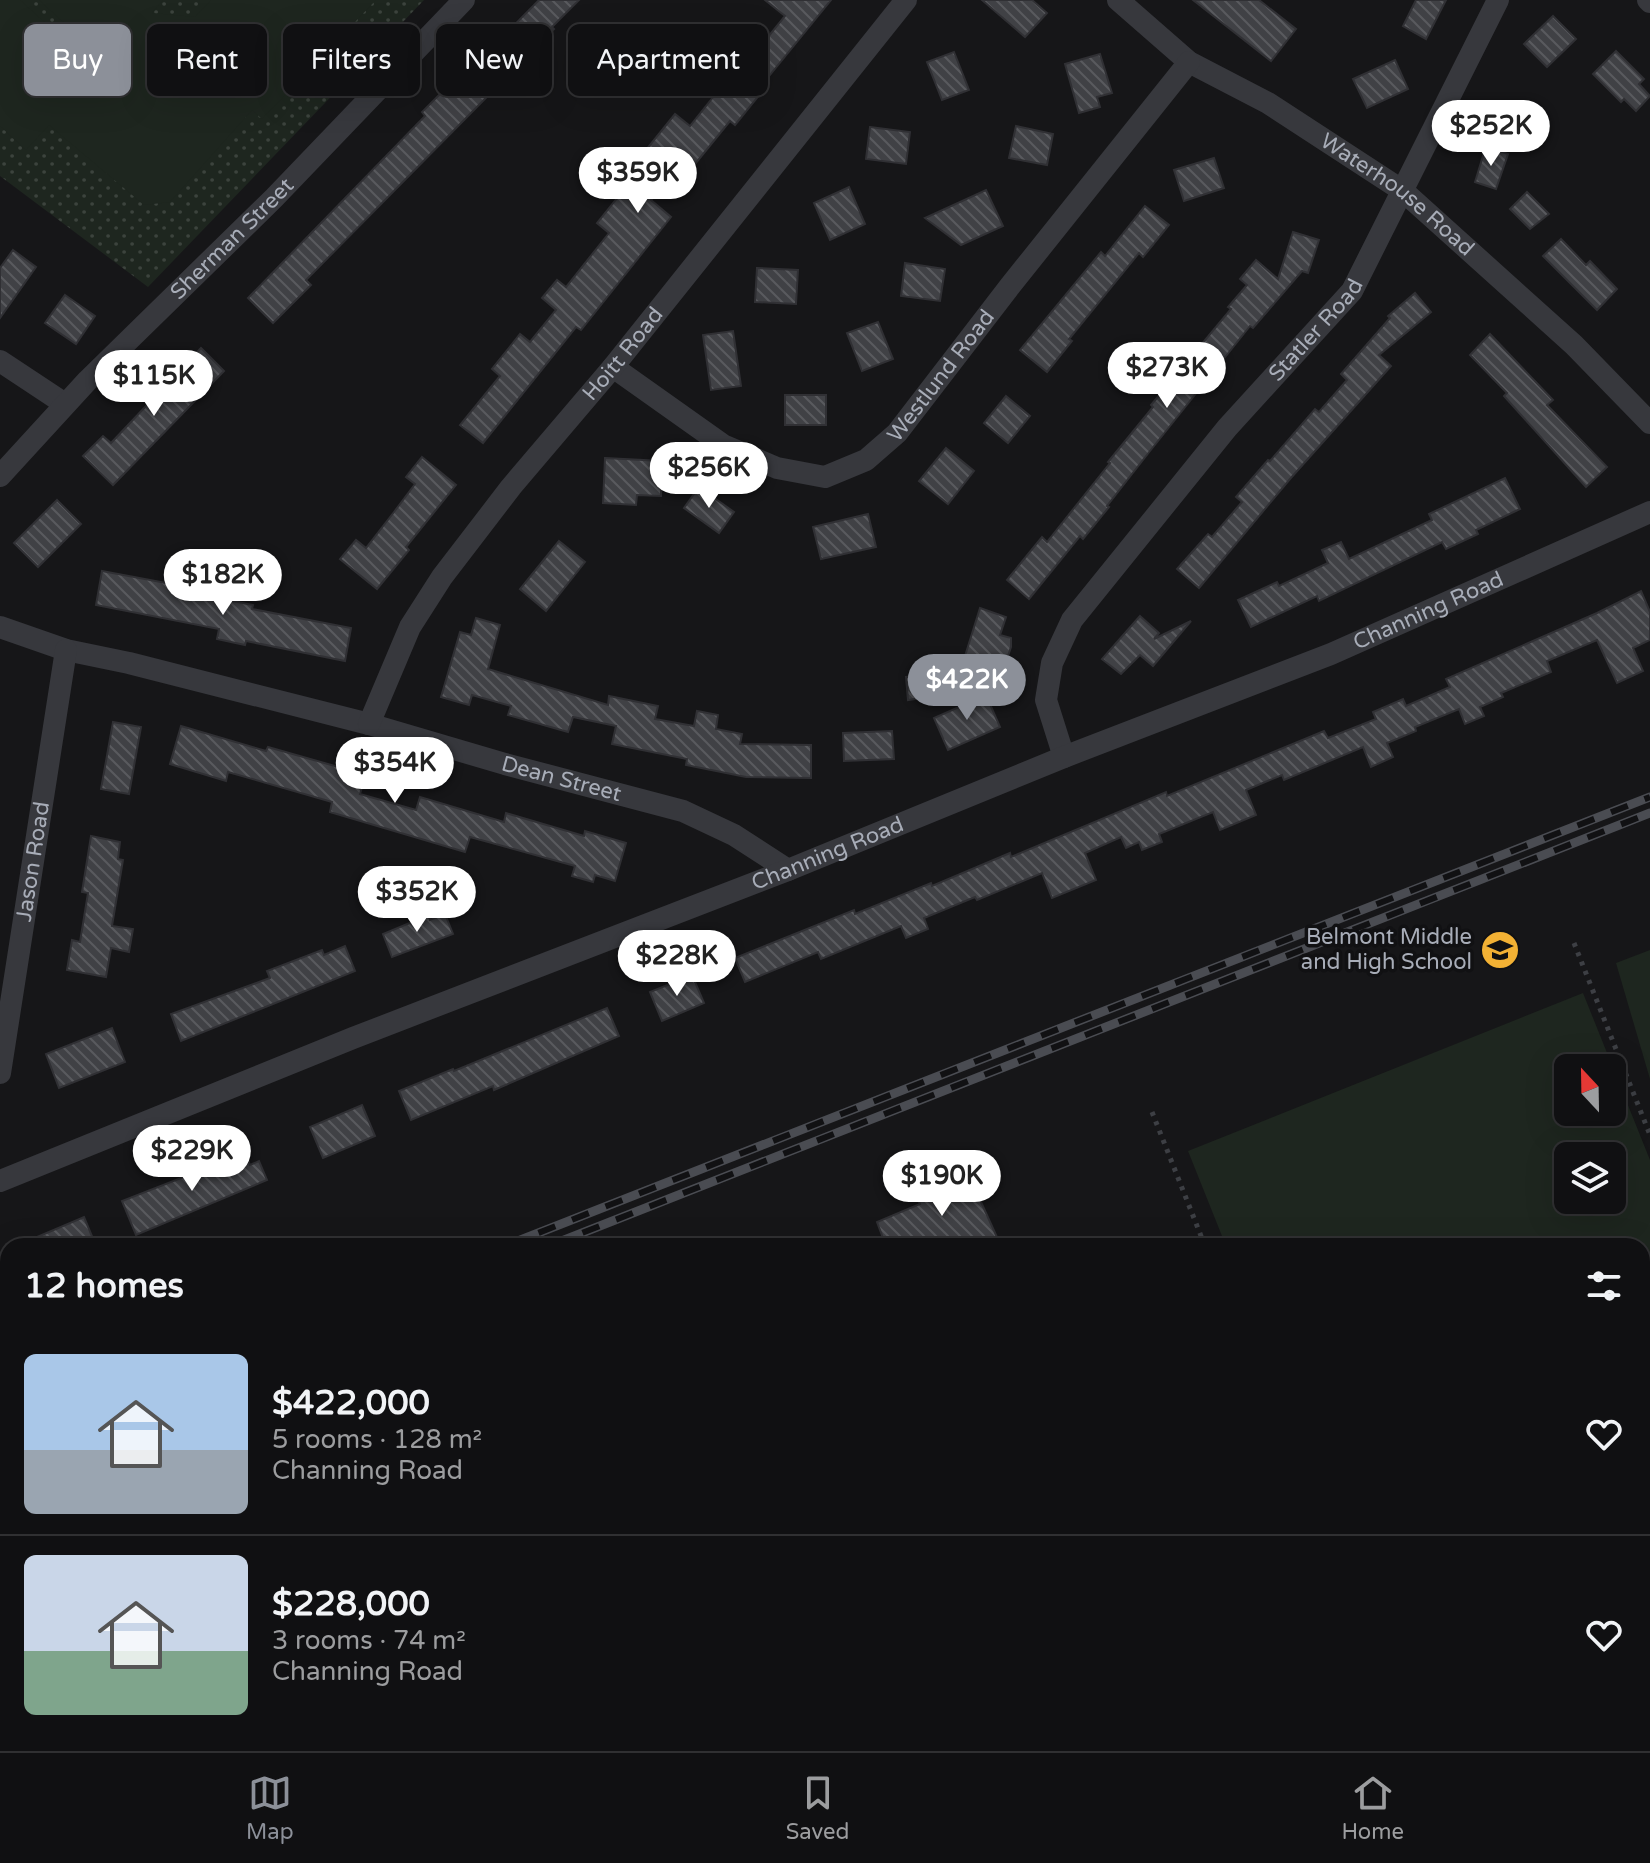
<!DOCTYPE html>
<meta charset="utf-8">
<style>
:root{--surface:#101012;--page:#1e1e20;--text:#f1f3f6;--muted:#9c9d9f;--line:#303032;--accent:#8c9099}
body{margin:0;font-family:"Varela Round",sans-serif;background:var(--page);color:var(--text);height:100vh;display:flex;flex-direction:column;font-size:30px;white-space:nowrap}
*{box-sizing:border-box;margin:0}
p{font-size:26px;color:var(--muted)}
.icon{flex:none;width:44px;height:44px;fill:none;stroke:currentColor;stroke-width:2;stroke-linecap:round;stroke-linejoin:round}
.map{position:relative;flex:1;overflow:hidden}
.sheet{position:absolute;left:0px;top:1238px;width:1650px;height:514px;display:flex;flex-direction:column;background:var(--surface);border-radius:24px 24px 0 0;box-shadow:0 8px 32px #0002,0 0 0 2px var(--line)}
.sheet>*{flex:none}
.banner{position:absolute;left:24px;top:24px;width:800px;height:72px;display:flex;gap:16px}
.needle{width:52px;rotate:338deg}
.fabs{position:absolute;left:1554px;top:1054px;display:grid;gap:16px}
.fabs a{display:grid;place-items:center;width:72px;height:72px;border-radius:12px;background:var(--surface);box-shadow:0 8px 32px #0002,0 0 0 2px var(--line);font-size:40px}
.price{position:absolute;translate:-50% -68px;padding:0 18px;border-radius:28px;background:#fff;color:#222;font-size:26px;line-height:52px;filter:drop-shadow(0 2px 4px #0008)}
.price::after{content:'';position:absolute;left:50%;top:48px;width:24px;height:18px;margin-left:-12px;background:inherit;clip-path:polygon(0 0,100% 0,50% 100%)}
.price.active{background:var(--accent);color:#fff}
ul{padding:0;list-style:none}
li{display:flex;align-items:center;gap:24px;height:200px;padding:0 24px}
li+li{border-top:2px solid var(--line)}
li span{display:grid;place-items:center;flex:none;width:224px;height:160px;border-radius:12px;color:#555}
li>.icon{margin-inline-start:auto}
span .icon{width:96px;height:96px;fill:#fffc;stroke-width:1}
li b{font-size:34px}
h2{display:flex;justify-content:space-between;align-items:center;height:96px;padding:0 24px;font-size:34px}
.tag{padding:0 28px;border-radius:12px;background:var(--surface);box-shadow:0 8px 32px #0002,0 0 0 2px var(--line);font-size:28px;line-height:72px}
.tag.active{background:var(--accent);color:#fff}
.menu{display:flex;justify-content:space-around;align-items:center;height:112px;border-top:2px solid var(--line);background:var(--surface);font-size:22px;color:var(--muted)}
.menu a{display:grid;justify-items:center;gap:4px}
.menu .active{color:var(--accent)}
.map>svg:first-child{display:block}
.grass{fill:url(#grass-dots)}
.pitch{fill:#1e261f;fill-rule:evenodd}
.water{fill:#2c353c}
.building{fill:url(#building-back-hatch);stroke:#303034;stroke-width:2}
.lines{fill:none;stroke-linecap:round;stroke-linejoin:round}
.path{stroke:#3d3f44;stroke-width:5;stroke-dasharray:4 6;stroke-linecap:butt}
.minor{stroke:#37383d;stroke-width:22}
.rail-casing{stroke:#4a4c52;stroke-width:9}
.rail{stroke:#111113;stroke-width:6;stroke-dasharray:18;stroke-linecap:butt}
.labels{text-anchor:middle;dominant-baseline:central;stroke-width:7;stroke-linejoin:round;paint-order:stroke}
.street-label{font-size:22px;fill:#a8adb8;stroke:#111113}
.poi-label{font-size:22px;fill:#a8adb8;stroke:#111113;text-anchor:end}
</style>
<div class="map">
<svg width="1650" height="1751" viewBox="0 0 1650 1751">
<defs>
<pattern id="grass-dots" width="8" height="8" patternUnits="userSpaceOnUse" patternTransform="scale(2)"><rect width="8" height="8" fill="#1e261f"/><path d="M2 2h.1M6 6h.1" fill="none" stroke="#3c433d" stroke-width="1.8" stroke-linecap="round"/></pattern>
<pattern id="building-back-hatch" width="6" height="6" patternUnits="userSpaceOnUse" patternTransform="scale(2)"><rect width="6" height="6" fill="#404145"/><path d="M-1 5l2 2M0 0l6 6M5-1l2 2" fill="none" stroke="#595a5e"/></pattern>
</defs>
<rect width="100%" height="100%" fill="#161618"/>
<path class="grass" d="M 0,0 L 424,0 L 148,287 L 0,176 Z"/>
<g class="pitch">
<path d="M 0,0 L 20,0 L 62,38 L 73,31 L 39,0 L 163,0 L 152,13 L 195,17 L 211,0 L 376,0 L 262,119 L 252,110 L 170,202 L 144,205 L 49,125 L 26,150 L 0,126 Z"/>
<path d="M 1650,950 L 1650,1079 L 1616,963 Z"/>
<path d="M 1583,993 L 1650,1160 L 1650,1262 L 1642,1266 L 1642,1246 L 1226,1246 L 1188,1151 ZM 1568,1068 L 1612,1068 L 1612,1112 L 1568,1112 ZM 1568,1156 L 1612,1156 L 1612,1200 L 1568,1200 Z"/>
<path d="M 6,1670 L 8,1675 L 8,1744 L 36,1744 L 38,1751 L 0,1751 L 0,1672 Z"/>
<path d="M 241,1744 L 385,1744 L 375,1751 L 245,1751 Z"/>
</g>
<path class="water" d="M 1650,1342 L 1650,1751 L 1060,1751 L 1066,1744 L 1642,1744 L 1642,1345 Z"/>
<g class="building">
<path d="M 539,0 L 579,0 L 552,27 L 554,29 L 306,280 L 311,285 L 273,323 L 248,298 L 425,116 L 422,112 L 466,68 L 469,71 Z"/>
<path d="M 765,0 L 831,0 L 761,86 L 765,88 L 735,125 L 730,121 L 691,169 L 683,161 L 651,200 L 671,217 L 581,330 L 576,327 L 483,443 L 460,425 L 500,376 L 492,369 L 520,334 L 530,342 L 556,310 L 542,298 L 557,280 L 566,287 L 609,233 L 597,223 L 643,166 L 637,161 L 675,114 L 690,126 L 733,72 L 723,64 L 737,46 L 751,58 L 785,16 Z"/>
<path d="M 982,0 L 1032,0 L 1047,13 L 1025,37 Z"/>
<path d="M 1193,0 L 1259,0 L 1296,29 L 1271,61 Z"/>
<path d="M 1416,0 L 1446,0 L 1426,39 L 1403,26 Z"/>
<path d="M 1553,16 L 1576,39 L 1547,67 L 1524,44 Z"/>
<path d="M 1616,51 L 1644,79 L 1639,84 L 1650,96 L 1636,111 L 1624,99 L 1621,102 L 1593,74 Z"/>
<path d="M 954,52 L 969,90 L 942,100 L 927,62 Z"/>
<path d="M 1100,54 L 1112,93 L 1097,97 L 1100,107 L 1079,113 L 1065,64 Z"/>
<path d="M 1395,60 L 1408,89 L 1367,108 L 1353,79 Z"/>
<path d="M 1016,126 L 1053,134 L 1047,165 L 1009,158 Z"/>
<path d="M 870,127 L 910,132 L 906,164 L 866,159 Z"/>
<path d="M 1486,146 L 1508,154 L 1496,189 L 1475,182 Z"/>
<path d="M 1214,158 L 1224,188 L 1184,201 L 1174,170 Z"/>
<path d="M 849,187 L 865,224 L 830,240 L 814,203 Z"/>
<path d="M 986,190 L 1003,226 L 961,245 L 925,218 Z"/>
<path d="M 1527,192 L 1549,214 L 1530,229 L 1510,209 Z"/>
<path d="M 1145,206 L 1169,225 L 1143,257 L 1139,253 L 1069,339 L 1072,341 L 1047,372 L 1020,350 L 1101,252 L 1105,256 Z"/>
<path d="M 1293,232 L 1319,240 L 1308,273 L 1302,271 L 1253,328 L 1250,326 L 1150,451 L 1107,506 L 1109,507 L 1083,539 L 1080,536 L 1029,599 L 1007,580 L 1042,537 L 1047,542 L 1110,463 L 1108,462 L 1153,407 L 1151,405 L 1231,309 L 1228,307 L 1247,285 L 1240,279 L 1256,260 L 1278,279 Z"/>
<path d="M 1561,239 L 1586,265 L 1590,261 L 1617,289 L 1597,310 L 1543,256 Z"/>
<path d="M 13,250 L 36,267 L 0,318 L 0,268 Z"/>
<path d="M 905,263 L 945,269 L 940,301 L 901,296 Z"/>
<path d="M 757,268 L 798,270 L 796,304 L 755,302 Z"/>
<path d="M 1415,293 L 1431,312 L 1379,355 L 1391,366 L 1290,479 L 1199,588 L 1177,569 L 1208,534 L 1212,537 L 1242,502 L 1236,497 L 1268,460 L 1270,461 L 1315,409 L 1319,412 L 1347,380 L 1341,374 L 1390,318 L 1388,316 Z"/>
<path d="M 65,295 L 95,316 L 76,344 L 45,323 Z"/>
<path d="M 878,322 L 893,359 L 862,371 L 847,333 Z"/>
<path d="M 733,331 L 741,386 L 711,390 L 703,335 Z"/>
<path d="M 1490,334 L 1553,400 L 1547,405 L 1607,467 L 1586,487 L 1504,396 L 1507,393 L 1470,355 Z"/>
<path d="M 201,348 L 224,371 L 113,485 L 83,456 L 103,436 L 111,443 Z"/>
<rect x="785" y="395" width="41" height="30"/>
<path d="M 1006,396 L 1030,416 L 1008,443 L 984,423 Z"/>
<path d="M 946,448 L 974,471 L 948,504 L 919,481 Z"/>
<path d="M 422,457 L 456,485 L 406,547 L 409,550 L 377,589 L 340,559 L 356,540 L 366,548 L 394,512 L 415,484 L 406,477 Z"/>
<path d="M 605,458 L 662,461 L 661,496 L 637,495 L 636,505 L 603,503 Z"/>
<path d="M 1505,478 L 1520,509 L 1476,530 L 1478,534 L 1446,549 L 1442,542 L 1319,601 L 1317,596 L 1251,627 L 1238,600 L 1277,582 L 1279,586 L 1328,563 L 1322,550 L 1341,542 L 1349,559 L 1432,520 L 1429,514 Z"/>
<path d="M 699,487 L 734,512 L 719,533 L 684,508 Z"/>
<path d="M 57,500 L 81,524 L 38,567 L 14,543 Z"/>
<path d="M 868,514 L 876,547 L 821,559 L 813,527 Z"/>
<path d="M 559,541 L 585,562 L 546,611 L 520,589 Z"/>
<path d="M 102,571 L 177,585 L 176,590 L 253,605 L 252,609 L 351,628 L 345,661 L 246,641 L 245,645 L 217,639 L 219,629 L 96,605 Z"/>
<path d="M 1641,591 L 1650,612 L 1650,640 L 1633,648 L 1643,671 L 1617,683 L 1597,640 L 1547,661 L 1551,672 L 1501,693 L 1503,697 L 1480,707 L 1484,716 L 1465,724 L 1459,709 L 1415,727 L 1416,731 L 1387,743 L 1393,757 L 1371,767 L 1363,747 L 1284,780 L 1282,775 L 1246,790 L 1256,815 L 1220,830 L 1213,812 L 1159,834 L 1162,842 L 1142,850 L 1139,842 L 1126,848 L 1121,837 L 1085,853 L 1096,880 L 1052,898 L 1042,873 L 977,900 L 975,897 L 924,918 L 928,929 L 906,938 L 901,926 L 821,959 L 818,952 L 745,982 L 735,958 L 854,910 L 855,914 L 931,883 L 932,886 L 1010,853 L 1011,857 L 1166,792 L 1167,796 L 1324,731 L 1328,738 L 1376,719 L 1373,712 L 1403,699 L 1406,706 L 1450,687 L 1446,679 L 1597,613 Z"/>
<path d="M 980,608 L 1006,617 L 1000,635 L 1011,638 L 1011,647 L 1004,668 L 965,656 Z"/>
<path d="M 1140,616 L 1159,633 L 1154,639 L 1191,621 L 1153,666 L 1140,655 L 1121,674 L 1102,659 Z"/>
<path d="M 476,618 L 500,625 L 488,669 L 608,705 L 609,696 L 658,706 L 655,719 L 694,726 L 697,711 L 718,715 L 716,729 L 742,734 L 740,744 L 811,745 L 811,778 L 746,777 L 686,765 L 687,759 L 612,744 L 616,726 L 573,717 L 568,732 L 508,715 L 511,706 L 472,695 L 469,705 L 441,697 L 460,632 L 471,635 Z"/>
<path d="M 927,675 L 930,697 L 908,700 L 906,677 Z"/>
<path d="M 986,695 L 1000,727 L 948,750 L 934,718 Z"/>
<path d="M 113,722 L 141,727 L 129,794 L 101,789 Z"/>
<path d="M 181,726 L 266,751 L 268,747 L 342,768 L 343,764 L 367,771 L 360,794 L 416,810 L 420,797 L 504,822 L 506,813 L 584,836 L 585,831 L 626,843 L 615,881 L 595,875 L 593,882 L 572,876 L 575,866 L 470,837 L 465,852 L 330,812 L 332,802 L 228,772 L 226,781 L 170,764 Z"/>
<path d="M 892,731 L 894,759 L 844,761 L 843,733 Z"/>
<path d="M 91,836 L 120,842 L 118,859 L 123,860 L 112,926 L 133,929 L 129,952 L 111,948 L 106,977 L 67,970 L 72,940 L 80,942 L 88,893 L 82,892 Z"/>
<path d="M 445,914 L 453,934 L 392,957 L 383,934 L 429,915 L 430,920 Z"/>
<path d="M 345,946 L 355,971 L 181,1041 L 171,1014 L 270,978 L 267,971 L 322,950 L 324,955 Z"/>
<path d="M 692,975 L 704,1003 L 662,1021 L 650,992 Z"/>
<path d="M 607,1008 L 619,1036 L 494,1090 L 493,1086 L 411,1120 L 399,1091 L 453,1069 L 454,1071 Z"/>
<path d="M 112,1028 L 125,1062 L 59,1088 L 46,1054 Z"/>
<path d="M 362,1105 L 375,1136 L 323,1158 L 310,1127 Z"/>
<path d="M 245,1153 L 250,1165 L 259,1161 L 267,1180 L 136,1235 L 122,1201 Z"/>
<path d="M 966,1169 L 1001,1246 L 886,1246 L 877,1222 L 920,1204 L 915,1193 Z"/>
<path d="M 84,1217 L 96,1246 L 16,1246 Z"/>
</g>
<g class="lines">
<g class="path">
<path d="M 1574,943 L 1650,1135"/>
<path d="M 1152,1112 L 1205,1246"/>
<path d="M 1642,1292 L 1650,1288"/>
<path d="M 124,1744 L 127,1751"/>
<path d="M 212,1744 L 215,1751"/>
<path d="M 848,1751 L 856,1744"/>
<path d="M 931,1751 L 940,1744"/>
</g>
<g class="minor">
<path id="s1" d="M 1118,0 L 1189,62 L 1268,103 L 1403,191 L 1574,345 L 1650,423"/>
<path d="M 1648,0 L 1650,2"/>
<path d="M 0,361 L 65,404"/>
<path id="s2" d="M 613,367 L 723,445 L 777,468 L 825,477 L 866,460 L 897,433 L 1010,286 L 1189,62"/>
<path id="s3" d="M 0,476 L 88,380 L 274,198 L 464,0"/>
<path id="s4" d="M 0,627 L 66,650 L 129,663 L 369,724 L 505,764 L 683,811 L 734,835 L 788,870"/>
<path id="s5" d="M 369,724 L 410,627 L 442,577 L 511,487 L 613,367 L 906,0"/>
<path id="s6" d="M 1064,757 L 1046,700 L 1052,663 L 1072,620 L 1227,428 L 1352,291 L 1498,0"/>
<path id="s7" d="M 0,1073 L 66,650"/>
<path id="s8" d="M 0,1181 L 353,1038 L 788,870 L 1064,757 L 1331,654 L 1650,512"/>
</g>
<g class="rail-casing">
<g id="rail">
<path d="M 505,1246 L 1650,797"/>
<path d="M 549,1246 L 1650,813"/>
<path d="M 0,1445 L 8,1441"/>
<path d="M 0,1461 L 8,1458"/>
</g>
</g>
<use href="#rail" class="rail"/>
</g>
<defs>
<g id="school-disc" transform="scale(2)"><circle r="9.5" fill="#f2b134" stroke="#111113"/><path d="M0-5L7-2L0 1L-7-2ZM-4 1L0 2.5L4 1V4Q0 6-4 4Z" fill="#111"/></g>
</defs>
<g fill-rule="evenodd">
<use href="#school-disc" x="1500" y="950"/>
</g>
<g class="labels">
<g class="street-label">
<text stroke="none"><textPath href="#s1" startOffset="342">Waterhouse Road</textPath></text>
<text stroke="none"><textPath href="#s3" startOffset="332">Sherman Street</textPath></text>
<text stroke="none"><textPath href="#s6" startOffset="524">Statler Road</textPath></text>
<text stroke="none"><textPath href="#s5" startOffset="452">Hoitt Road</textPath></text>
<text stroke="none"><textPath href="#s2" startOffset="400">Westlund Road</textPath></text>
<text stroke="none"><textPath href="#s8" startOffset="1538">Channing Road</textPath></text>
<text stroke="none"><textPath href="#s4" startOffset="582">Dean Street</textPath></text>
<text stroke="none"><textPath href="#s8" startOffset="890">Channing Road</textPath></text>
<text stroke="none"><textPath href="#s7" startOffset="214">Jason Road</textPath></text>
</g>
<g class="poi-label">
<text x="1472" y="937">Belmont Middle<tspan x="1472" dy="25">and High School</tspan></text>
</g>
</g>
</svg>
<div class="fabs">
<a><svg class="needle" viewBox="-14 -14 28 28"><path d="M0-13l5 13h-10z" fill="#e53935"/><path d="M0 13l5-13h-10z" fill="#9c9d9f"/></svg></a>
<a><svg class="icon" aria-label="layers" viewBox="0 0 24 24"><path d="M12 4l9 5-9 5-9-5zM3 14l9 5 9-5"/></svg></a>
</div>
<b class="price" style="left:1491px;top:168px">$252K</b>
<b class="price" style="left:638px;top:215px">$359K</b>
<b class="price" style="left:1167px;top:410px">$273K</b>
<b class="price" style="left:154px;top:418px">$115K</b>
<b class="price" style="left:709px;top:510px">$256K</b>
<b class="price" style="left:223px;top:617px">$182K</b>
<b class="price active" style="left:967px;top:722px">$422K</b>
<b class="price" style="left:395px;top:805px">$354K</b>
<b class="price" style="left:417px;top:934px">$352K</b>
<b class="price" style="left:677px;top:998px">$228K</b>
<b class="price" style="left:192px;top:1193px">$229K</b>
<b class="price" style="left:942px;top:1218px">$190K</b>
<div class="banner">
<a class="tag active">Buy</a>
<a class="tag">Rent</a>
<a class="tag">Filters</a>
<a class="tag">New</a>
<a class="tag">Apartment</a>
</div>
<section class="sheet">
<h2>12 homes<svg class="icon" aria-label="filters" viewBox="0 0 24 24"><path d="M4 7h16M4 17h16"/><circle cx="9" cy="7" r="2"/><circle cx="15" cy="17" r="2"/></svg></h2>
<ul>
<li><span style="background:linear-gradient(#a9c7e8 60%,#9aa5b1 0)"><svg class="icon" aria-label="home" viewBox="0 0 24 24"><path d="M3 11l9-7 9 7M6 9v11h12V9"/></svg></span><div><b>$422,000</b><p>5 rooms · 128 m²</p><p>Channing Road</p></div><svg class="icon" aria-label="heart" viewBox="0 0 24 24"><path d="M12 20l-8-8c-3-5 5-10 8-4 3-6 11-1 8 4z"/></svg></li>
<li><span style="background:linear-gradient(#c9d6e8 60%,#7fa58c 0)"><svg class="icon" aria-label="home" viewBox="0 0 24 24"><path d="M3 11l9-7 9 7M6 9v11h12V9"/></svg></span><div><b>$228,000</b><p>3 rooms · 74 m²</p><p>Channing Road</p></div><svg class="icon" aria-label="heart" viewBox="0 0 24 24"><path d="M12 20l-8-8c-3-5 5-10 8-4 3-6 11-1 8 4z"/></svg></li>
</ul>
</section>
</div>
<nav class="menu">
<a class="active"><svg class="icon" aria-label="map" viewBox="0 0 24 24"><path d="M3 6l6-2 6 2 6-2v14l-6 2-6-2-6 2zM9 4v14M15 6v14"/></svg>Map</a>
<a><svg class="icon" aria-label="saved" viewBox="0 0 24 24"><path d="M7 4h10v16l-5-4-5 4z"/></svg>Saved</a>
<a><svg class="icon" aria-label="home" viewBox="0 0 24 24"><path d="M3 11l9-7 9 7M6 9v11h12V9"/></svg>Home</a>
</nav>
